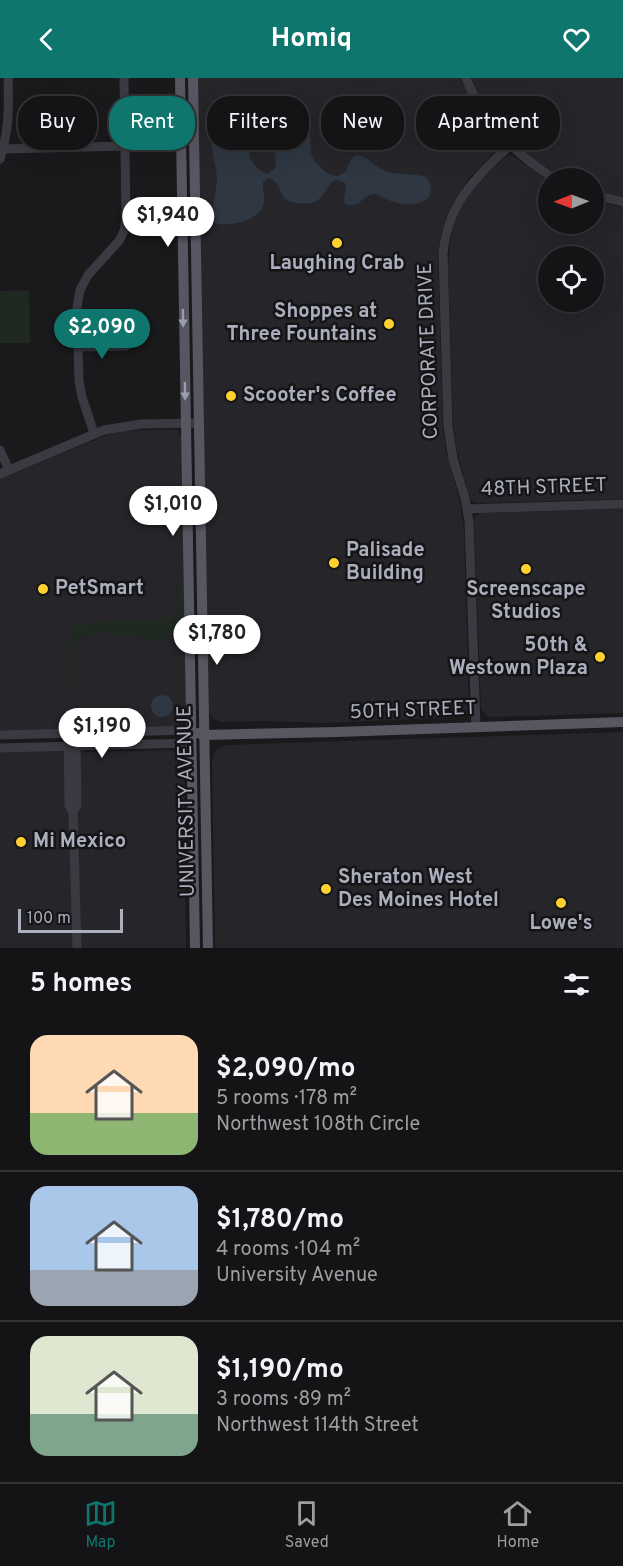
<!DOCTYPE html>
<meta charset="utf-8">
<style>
:root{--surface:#141315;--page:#1d1c1e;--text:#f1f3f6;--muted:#9d9ea0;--line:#333234;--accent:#0f766e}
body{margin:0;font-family:Overpass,sans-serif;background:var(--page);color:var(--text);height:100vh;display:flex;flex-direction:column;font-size:22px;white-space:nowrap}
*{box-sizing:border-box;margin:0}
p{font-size:20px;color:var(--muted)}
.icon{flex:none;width:33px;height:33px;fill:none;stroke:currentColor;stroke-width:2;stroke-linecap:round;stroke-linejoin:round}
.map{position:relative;height:870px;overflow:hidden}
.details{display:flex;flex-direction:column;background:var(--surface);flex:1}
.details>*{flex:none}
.hud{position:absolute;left:18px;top:18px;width:588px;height:54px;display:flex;gap:12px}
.needle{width:39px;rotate:269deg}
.fabs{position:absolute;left:538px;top:90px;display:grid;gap:12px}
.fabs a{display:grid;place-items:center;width:66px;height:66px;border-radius:50%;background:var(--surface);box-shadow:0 6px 24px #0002,0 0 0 2px var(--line);font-size:30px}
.scale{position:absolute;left:18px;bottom:15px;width:105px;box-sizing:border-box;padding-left:6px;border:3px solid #abaebd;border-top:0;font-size:16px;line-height:21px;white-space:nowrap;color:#abaebd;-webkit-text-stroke:4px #151417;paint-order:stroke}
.price{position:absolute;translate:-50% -51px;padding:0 14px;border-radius:21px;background:#fff;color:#222;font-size:20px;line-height:39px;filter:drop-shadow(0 2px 3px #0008)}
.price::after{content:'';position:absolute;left:50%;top:36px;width:18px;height:14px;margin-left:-9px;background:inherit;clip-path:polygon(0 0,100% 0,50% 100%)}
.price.current{background:var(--accent);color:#fff}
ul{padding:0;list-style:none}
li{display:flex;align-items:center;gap:18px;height:150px;padding:0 30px}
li+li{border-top:2px solid var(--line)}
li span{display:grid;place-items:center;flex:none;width:168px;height:120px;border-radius:18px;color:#555}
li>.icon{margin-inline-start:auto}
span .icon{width:72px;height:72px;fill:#fffc;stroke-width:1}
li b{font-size:26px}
h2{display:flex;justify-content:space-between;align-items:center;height:72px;padding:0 30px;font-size:26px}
.chip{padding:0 21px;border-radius:24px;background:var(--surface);box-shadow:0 6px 24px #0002,0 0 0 2px var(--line);font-size:21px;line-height:54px}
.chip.current{background:var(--accent);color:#fff}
header{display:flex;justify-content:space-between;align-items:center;height:78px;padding:0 30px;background:var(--accent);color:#fff;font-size:27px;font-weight:700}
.tab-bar{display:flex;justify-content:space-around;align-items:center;height:84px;border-top:2px solid var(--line);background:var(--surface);font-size:16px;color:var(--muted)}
.tab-bar a{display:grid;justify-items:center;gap:3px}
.tab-bar .current{color:var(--accent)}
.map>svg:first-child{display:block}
.built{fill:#262529;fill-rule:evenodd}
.green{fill:#1f2821}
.water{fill:#2e3742}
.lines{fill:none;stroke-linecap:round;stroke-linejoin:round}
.minor{stroke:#3a3a42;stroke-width:9}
.major{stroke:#565761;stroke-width:10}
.oneway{fill:#9a9dab}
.poi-dot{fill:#ffd12f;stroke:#151417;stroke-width:2}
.labels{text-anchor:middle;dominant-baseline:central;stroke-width:5;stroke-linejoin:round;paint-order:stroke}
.poi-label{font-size:20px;font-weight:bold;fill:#abaebd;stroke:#151417;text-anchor:start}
.street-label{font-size:20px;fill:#abaebd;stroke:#151417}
</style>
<header><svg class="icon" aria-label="back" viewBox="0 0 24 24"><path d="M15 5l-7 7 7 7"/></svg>Homiq<svg class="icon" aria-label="heart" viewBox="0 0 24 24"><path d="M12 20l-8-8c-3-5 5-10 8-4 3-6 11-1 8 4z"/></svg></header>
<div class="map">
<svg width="623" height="870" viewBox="0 0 623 870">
<rect width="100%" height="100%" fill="#1a191c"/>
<g class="built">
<path d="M 196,0 L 461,0 L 475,30 L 499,64 L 499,70 L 469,100 L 452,126 L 441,156 L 438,177 L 443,351 L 447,376 L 460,423 L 464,452 L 469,629 L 468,635 L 464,639 L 323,645 L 266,643 L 222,644 L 213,641 L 209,635 Z"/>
<path d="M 472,0 L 623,0 L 623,119 L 594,113 L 594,100 L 564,100 L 535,82 L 514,64 L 495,42 L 480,19 Z"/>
<path d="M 512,77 L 549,103 L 549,146 L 594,146 L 594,123 L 623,129 L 623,421 L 477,425 L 471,422 L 470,420 L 456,370 L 453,344 L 448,188 L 450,165 L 455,143 L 468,117 L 480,103 L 505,79 ZM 549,178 L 594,178 L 594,224 L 549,224 Z"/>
<path d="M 168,351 L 177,352 L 182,360 L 186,638 L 182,644 L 178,647 L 171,648 L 0,653 L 0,401 L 107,357 L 123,353 Z"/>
<path d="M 623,431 L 623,635 L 492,639 L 487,638 L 483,634 L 481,630 L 474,443 L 475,438 L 480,435 Z"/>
<path d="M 623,654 L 623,870 L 215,870 L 212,683 L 215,673 L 220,669 L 226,667 Z"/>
<path d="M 58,672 L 90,674 L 168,672 L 176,674 L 182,680 L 184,688 L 186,870 L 0,870 L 0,673 Z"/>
</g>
<g class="green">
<path d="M 29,212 L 30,265 L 0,265 L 0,213 Z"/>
<path d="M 176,504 L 179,505 L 180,510 L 178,515 L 180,522 L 177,530 C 183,536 181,546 179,553 C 176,554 172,555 170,557 C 165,560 165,563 158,564 C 148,565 140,561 130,558 C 111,553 85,553 73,571 L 74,610 L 70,610 L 70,560 L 67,555 L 75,547 L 80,549 L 88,547 L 94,544 L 110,544 L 115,541 L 129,540 L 147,543 L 155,539 L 163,539 L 172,541 L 175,538 L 173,506 Z"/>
</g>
<g class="water">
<path d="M 233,30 L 239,31 L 247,38 L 250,80 C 254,88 260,93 267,96 L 275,91 C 276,86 276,82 275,77 C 273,70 268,62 269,55 C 271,41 296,40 305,47 C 314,55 308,68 312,78 C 316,86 327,98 337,98 C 340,97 343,95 345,94 C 348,90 349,80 355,78 C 364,75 373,87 381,91 C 395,98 409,95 424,98 C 432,104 432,111 429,119 C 418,130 401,127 388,122 C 384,120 379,117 375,116 C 364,115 361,131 345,126 L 344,122 L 346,106 L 344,104 L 335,102 C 328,106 328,111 323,117 C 315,129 296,127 285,121 C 279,113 279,101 267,100 L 263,104 C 262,112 266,120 263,128 C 258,143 228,150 215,145 C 210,131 216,117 217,103 C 218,81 194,34 233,30 Z"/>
<circle cx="162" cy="628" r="11"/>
</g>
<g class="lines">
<g class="minor">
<path d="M 466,0 C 484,44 514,76 554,100"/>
<path d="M 3,71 L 126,68"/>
<path d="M 0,81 C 9,53 9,29 8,0"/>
<path d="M 594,117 L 623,124"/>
<path d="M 78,269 L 126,268"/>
<path d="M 94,355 L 82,319 L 79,303 L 77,229 L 80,212 L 88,197 L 119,163 L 124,153 L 126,142 L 124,0"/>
<path d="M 0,372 L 9,392"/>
<path d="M 0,396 L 104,352 L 141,346 L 198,345"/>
<path d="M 467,431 L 623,426"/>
<path d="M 476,649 L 469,443 L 465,420 L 453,381 L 448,348 L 443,175 C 449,123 475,101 510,67"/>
<path d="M 68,655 L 69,727 L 73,734 L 77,870"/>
<path d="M 0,657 L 191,652"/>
<path d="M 0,670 L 191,665"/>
<path d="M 73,734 L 77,727 L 76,663"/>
</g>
<g class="major">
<path d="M 180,0 L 195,870"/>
<path d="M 193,0 L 208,870"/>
<path d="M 198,655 L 204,657 L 337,654 L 623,644"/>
</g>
</g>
<defs><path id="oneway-solid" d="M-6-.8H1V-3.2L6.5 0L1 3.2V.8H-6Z" transform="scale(1.5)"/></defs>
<g class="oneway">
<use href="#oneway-solid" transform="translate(183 240) rotate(89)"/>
<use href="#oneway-solid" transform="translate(185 313) rotate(89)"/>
</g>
<g class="poi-dot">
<circle cx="337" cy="165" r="6"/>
<circle cx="389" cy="246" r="6"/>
<circle cx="231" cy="318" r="6"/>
<circle cx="334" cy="485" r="6"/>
<circle cx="526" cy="491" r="6"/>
<circle cx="43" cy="511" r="6"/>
<circle cx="600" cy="579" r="6"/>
<circle cx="21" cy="764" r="6"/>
<circle cx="326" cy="811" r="6"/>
<circle cx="561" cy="825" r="6"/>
</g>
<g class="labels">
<g class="poi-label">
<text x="337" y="186" text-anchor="middle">Laughing Crab</text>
<text x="377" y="234" text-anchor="end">Shoppes at<tspan x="377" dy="23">Three Fountains</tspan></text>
<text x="243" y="318">Scooter's Coffee</text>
<text x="346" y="473">Palisade<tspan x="346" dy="23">Building</tspan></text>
<text x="55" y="511">PetSmart</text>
<text x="526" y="512" text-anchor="middle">Screenscape<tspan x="526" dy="23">Studios</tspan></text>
<text x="588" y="568" text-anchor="end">50th &amp;<tspan x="588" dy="23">Westown Plaza</tspan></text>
<text x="33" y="764">Mi Mexico</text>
<text x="338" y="800">Sheraton West<tspan x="338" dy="23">Des Moines Hotel</tspan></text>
<text x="561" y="846" text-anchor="middle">Lowe's</text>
</g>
<g class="street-label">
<text transform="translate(429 273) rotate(-92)">CORPORATE DRIVE</text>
<text transform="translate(544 410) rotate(-2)">48TH STREET</text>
<text transform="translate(413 633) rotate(-2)">50TH STREET</text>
<text transform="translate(187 723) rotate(-91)">UNIVERSITY AVENUE</text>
</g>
</g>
</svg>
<div class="fabs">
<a><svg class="needle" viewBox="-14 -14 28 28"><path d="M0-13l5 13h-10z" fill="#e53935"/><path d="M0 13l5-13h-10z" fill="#9d9ea0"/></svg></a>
<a><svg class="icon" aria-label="locate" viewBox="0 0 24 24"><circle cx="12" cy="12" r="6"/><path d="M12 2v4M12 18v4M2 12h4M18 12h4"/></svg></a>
</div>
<div class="scale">100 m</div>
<b class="price" style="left:168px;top:170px">$1,940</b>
<b class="price current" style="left:102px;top:282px">$2,090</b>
<b class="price" style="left:173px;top:459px">$1,010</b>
<b class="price" style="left:217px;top:588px">$1,780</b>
<b class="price" style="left:102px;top:681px">$1,190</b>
<div class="hud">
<a class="chip">Buy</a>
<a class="chip current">Rent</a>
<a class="chip">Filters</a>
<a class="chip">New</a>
<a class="chip">Apartment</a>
</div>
</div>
<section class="details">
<h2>5 homes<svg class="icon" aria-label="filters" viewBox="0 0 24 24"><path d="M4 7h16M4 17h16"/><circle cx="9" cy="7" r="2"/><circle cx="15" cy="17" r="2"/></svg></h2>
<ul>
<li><span style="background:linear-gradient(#ffd9b3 65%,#8fb573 0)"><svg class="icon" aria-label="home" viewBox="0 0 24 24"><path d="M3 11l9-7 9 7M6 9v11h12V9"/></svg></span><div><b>$2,090/mo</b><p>5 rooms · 178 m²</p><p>Northwest 108th Circle</p></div></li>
<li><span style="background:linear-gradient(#a9c7e8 70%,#9aa5b1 0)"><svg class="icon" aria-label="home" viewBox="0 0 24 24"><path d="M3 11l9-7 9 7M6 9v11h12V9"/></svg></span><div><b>$1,780/mo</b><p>4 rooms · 104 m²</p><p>University Avenue</p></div></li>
<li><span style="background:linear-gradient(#dfe7d0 65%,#7fa58c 0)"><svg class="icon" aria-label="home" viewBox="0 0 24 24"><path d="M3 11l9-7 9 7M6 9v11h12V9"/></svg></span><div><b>$1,190/mo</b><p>3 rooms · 89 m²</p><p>Northwest 114th Street</p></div></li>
</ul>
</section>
<nav class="tab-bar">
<a class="current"><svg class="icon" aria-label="map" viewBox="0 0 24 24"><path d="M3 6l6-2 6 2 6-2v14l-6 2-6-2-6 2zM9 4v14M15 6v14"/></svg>Map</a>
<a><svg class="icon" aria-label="saved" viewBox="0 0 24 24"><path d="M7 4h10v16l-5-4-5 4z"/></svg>Saved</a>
<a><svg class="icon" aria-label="home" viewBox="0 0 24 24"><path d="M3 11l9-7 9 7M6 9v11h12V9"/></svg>Home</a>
</nav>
